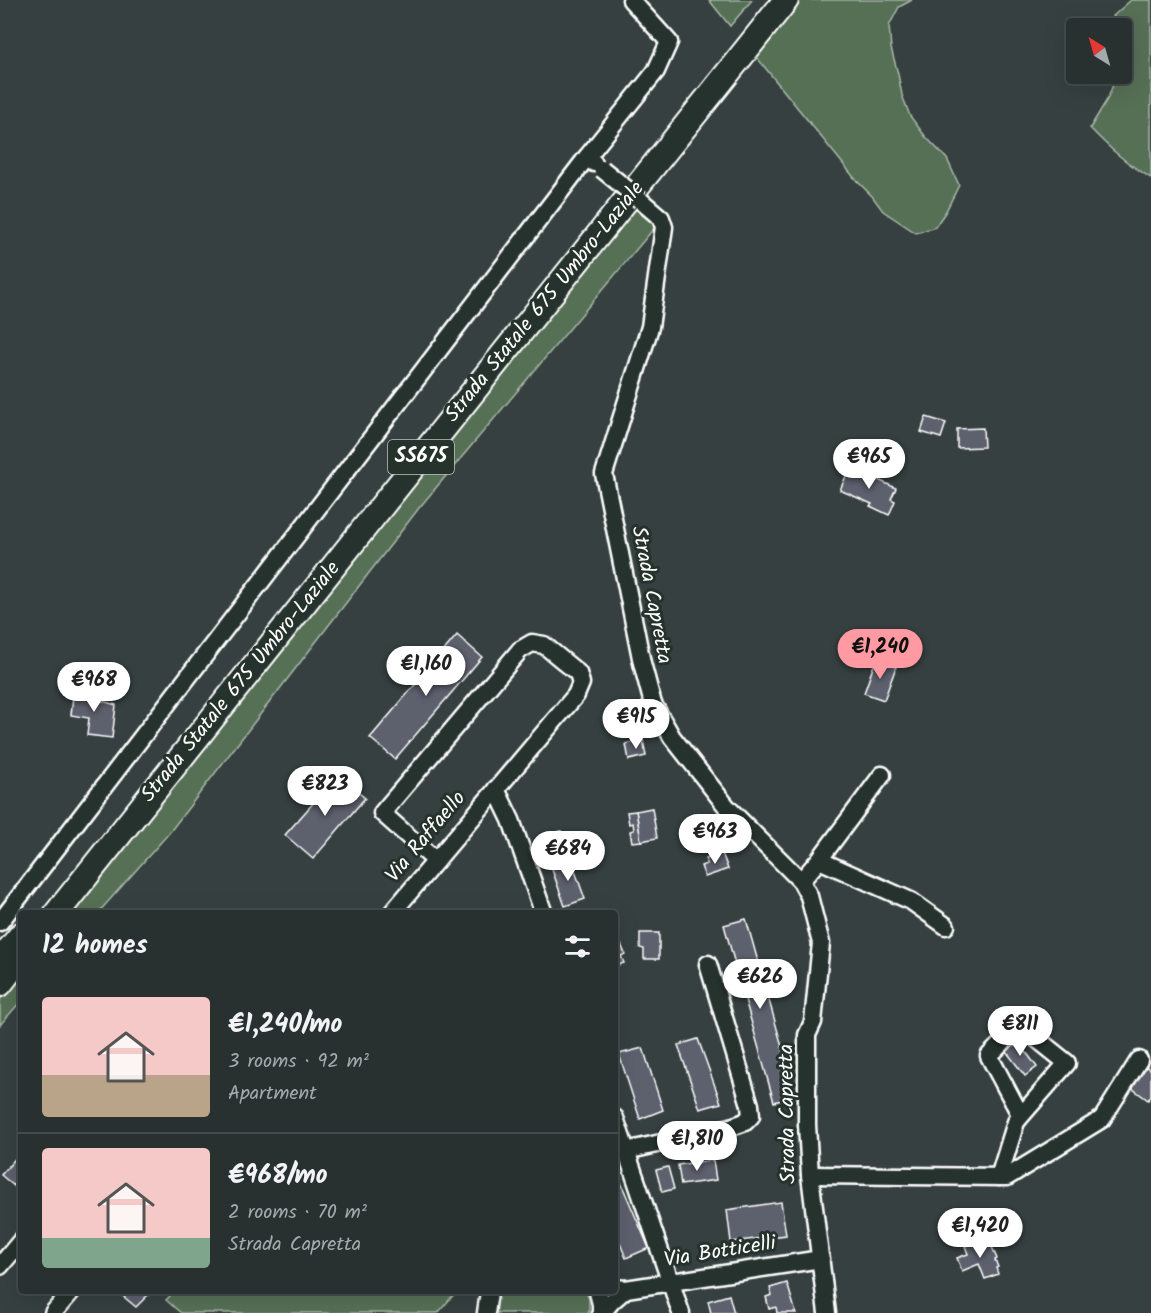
<!DOCTYPE html>
<meta charset="utf-8">
<style>
:root{--surface:#283030;--page:#303838;--text:#f1f3f6;--muted:#a5a9ab;--line:#444b4c;--accent:#ff9aa2}
body{margin:0;font-family:Kalam,sans-serif;background:var(--page);color:var(--text);height:100vh;display:flex;flex-direction:column;font-size:22px;white-space:nowrap}
*{box-sizing:border-box;margin:0}
p{font-size:20px;color:var(--muted)}
.icon{flex:none;width:33px;height:33px;fill:none;stroke:currentColor;stroke-width:2;stroke-linecap:round;stroke-linejoin:round}
.map{position:relative;flex:1;overflow:hidden}
.drawer{position:absolute;left:18px;top:910px;width:600px;height:384px;display:flex;flex-direction:column;background:var(--surface);border-radius:6px;box-shadow:0 6px 24px #0002,0 0 0 2px var(--line)}
.drawer>*{flex:none}
.needle{width:39px;rotate:323deg}
.fabs{position:absolute;left:1066px;top:18px;display:grid;gap:12px}
.fabs a{display:grid;place-items:center;width:66px;height:66px;border-radius:6px;background:var(--surface);box-shadow:0 6px 24px #0002,0 0 0 2px var(--line);font-size:30px}
.price{position:absolute;translate:-50% -51px;padding:0 14px;border-radius:21px;background:#fff;color:#222;font-size:20px;line-height:39px;filter:drop-shadow(0 2px 3px #0008)}
.price::after{content:'';position:absolute;left:50%;top:36px;width:18px;height:14px;margin-left:-9px;background:inherit;clip-path:polygon(0 0,100% 0,50% 100%)}
.price.on{background:var(--accent);color:#111}
ul{padding:0;list-style:none}
li{display:flex;align-items:center;gap:18px;height:150px;padding:0 24px}
li+li{border-top:2px solid var(--line)}
li span{display:grid;place-items:center;flex:none;width:168px;height:120px;border-radius:6px;color:#555}
li>.icon{margin-inline-start:auto}
span .icon{width:72px;height:72px;fill:#fffc;stroke-width:1}
li b{font-size:26px}
h2{display:flex;justify-content:space-between;align-items:center;height:72px;padding:0 24px;font-size:26px}
.map>svg:first-child{display:block}
.green{fill:#567056;stroke:#aab8aa;stroke-width:1.5}
.building{fill:#5d606d;stroke:#fff;stroke-width:1.5}
.lines{fill:none;stroke-linecap:round;stroke-linejoin:round}
.minor-casing{stroke:#fff;stroke-width:21}
.highway-casing{stroke:#fff;stroke-width:28}
.minor{stroke:#26332d;stroke-width:16}
.highway{stroke:#26332d;stroke-width:24}
.minor-bridge-casing{stroke:#fff;stroke-width:21;stroke-linecap:butt}
.minor-bridge{stroke:#26332d;stroke-width:16}
.labels{text-anchor:middle;dominant-baseline:central;stroke-width:6;stroke-linejoin:round;paint-order:stroke}
.shield{fill:#26332d;stroke:#bec2c0;stroke-width:1.5}
.shield-label{font-size:20px;font-weight:bold;fill:#fff}
.street-label{font-size:21px;fill:#fff;stroke:#26332d}
</style>
<div class="map">
<svg width="1151" height="1313" viewBox="0 0 1151 1313">
<rect width="100%" height="100%" fill="#364040"/>
<filter id="ink" filterUnits="userSpaceOnUse"><feTurbulence type="fractalNoise" baseFrequency=".0167" numOctaves="2"/><feDisplacementMap in="SourceGraphic" scale="12" xChannelSelector="R" yChannelSelector="G"/><feConvolveMatrix kernelMatrix="1 2 1 2 8 2 1 2 1" color-interpolation-filters="sRGB"/></filter>
<g filter="url(#ink)">
<g class="green">
<path d="M 709,0 L 752,0 L 730,26 Z"/>
<path d="M 797,0 L 912,0 L 899,7 L 889,26 L 891,48 L 898,74 L 902,95 L 910,116 L 925,136 L 947,159 L 959,185 L 946,211 L 935,227 L 916,233 L 883,211 L 872,196 L 856,180 L 754,54 Z"/>
<path d="M 1131,0 L 1151,0 L 1151,178 C 1126,163 1110,149 1090,128 L 1108,98 L 1117,74 L 1122,74 L 1122,58 L 1127,44 L 1124,32 L 1113,16 Z"/>
<path d="M 636,207 L 650,218 L 656,226 L 419,508 L 169,833 L 98,913 L 70,914 L 156,808 Z"/>
<path d="M 21,974 L 21,1001 L 0,1025 L 0,1000 Z"/>
<path d="M 174,1292 L 456,1292 L 438,1313 L 181,1313 L 166,1300 Z"/>
<path d="M 500,1292 L 586,1292 L 589,1299 L 589,1313 L 497,1313 L 496,1306 Z"/>
</g>
<g class="building">
<path d="M 926,417 L 946,423 L 941,438 L 921,432 Z"/>
<path d="M 983,428 L 984,447 L 957,448 L 957,429 Z"/>
<path d="M 850,467 L 896,488 L 891,499 L 895,501 L 889,515 L 870,506 L 872,504 L 840,490 Z"/>
<path d="M 457,635 L 482,657 L 395,759 L 370,738 Z"/>
<path d="M 876,659 L 896,667 L 884,700 L 864,693 Z"/>
<path d="M 74,687 L 97,693 L 96,699 L 116,705 L 112,738 L 87,735 L 89,718 L 71,715 Z"/>
<path d="M 643,740 L 646,756 L 629,760 L 626,744 Z"/>
<path d="M 338,775 L 365,798 L 313,859 L 285,835 Z"/>
<path d="M 652,808 L 657,838 L 641,841 L 636,811 Z"/>
<path d="M 636,811 L 641,841 L 632,842 L 630,831 L 634,830 L 633,823 L 629,824 L 627,812 Z"/>
<path d="M 561,831 L 569,855 L 550,862 L 541,838 Z"/>
<path d="M 722,853 L 728,869 L 705,877 L 701,866 L 707,864 L 706,859 Z"/>
<path d="M 570,857 L 585,899 L 565,906 L 550,864 Z"/>
<path d="M 746,919 L 796,1096 L 774,1102 L 724,925 Z"/>
<path d="M 640,933 L 659,933 L 659,959 L 644,959 L 644,949 L 640,948 Z"/>
<path d="M 620,942 L 625,954 L 621,956 L 624,963 L 615,966 L 615,944 Z"/>
<path d="M 1015,1037 L 1037,1067 L 1025,1076 L 1003,1047 Z"/>
<path d="M 698,1039 L 721,1103 L 700,1109 L 678,1045 Z"/>
<path d="M 643,1048 L 663,1110 L 640,1119 L 619,1054 Z"/>
<path d="M 1144,1065 L 1151,1070 L 1151,1096 L 1148,1100 L 1129,1086 Z"/>
<path d="M 21,1152 L 21,1192 L 1,1175 Z"/>
<path d="M 713,1160 L 716,1180 L 681,1185 L 678,1165 Z"/>
<path d="M 668,1167 L 674,1189 L 662,1192 L 656,1170 Z"/>
<path d="M 615,1169 L 649,1248 L 626,1258 L 615,1231 Z"/>
<path d="M 781,1202 L 786,1235 L 731,1242 L 727,1210 Z"/>
<path d="M 980,1239 L 982,1245 L 990,1242 L 997,1259 L 995,1260 L 998,1267 L 996,1268 L 998,1274 L 985,1279 L 979,1264 L 962,1271 L 957,1258 L 968,1254 L 965,1246 Z"/>
<path d="M 787,1283 L 796,1313 L 777,1313 L 776,1307 L 769,1309 L 766,1297 L 772,1295 L 770,1288 Z"/>
<path d="M 118,1292 L 151,1292 L 136,1307 Z"/>
<path d="M 729,1295 L 734,1313 L 711,1313 L 708,1301 Z"/>
</g>
<g class="lines">
<g class="minor-casing">
<g id="minor">
<path d="M 594,163 L 587,157 L 656,71 L 669,42 L 631,0"/>
<path d="M 640,200 L 661,218 L 664,227 L 650,327 L 604,474 L 642,663 L 653,704 L 672,737 L 727,807 L 801,881 L 809,896 L 821,943 L 813,1022 L 807,1035 L 807,1125 L 810,1175 L 827,1313"/>
<path d="M 496,789 L 511,820 L 544,914"/>
<path d="M 819,860 L 911,901 L 946,926"/>
<path d="M 801,881 L 819,860 L 882,775"/>
<path d="M 391,914 L 576,695 L 581,683 L 578,673 L 544,645 L 532,643 L 520,650 L 382,813 L 436,861"/>
<path d="M 0,922 L 587,157"/>
<path d="M 615,1118 L 681,1313"/>
<path d="M 626,1151 L 731,1127 L 745,1122 L 751,1116 L 750,1105 L 708,964"/>
<path d="M 810,1175 L 1007,1177 L 1102,1119 L 1139,1060"/>
<path d="M 999,1177 L 1016,1122 L 1021,1116 L 1067,1063 L 1027,1031 L 1023,1035 L 1008,1037 L 989,1056 L 1021,1116"/>
<path d="M 0,1266 L 21,1241"/>
<path d="M 615,1288 L 626,1289 L 821,1259"/>
<path d="M 598,1292 L 601,1304 L 601,1313"/>
<path d="M 53,1313 L 71,1292"/>
<path d="M 486,1313 L 489,1292"/>
<path d="M 602,1313 L 612,1301 L 626,1289"/>
</g>
</g>
<g class="highway-casing">
<g id="highway">
<path d="M 56,914 L 786,0"/>
<path d="M 0,961 L 21,935"/>
<path d="M 0,984 L 21,957"/>
</g>
</g>
<use href="#minor" class="minor"/>
<use href="#highway" class="highway"/>
<g class="minor-bridge-casing">
<path id="minor-bridge" d="M 602,169 L 640,200"/>
</g>
<use href="#minor-bridge" class="minor-bridge"/>
</g>
</g>
<g class="labels">
<rect class="shield" x="388" y="440" width="66" height="34" rx="4.5"/>
<g class="shield-label">
<text x="421" y="457">SS675</text>
</g>
<g class="street-label">
<text transform="translate(545 302) rotate(-51)">Strada Statale 675 Umbro-Laziale</text>
<text transform="translate(651 595) rotate(79)">Strada Capretta</text>
<text transform="translate(241 682) rotate(-51)">Strada Statale 675 Umbro-Laziale</text>
<text transform="translate(426 837) rotate(-50)">Via Raffaello</text>
<text transform="translate(788 1114) rotate(-91)">Strada Capretta</text>
<text transform="translate(720 1252) rotate(-9)">Via Botticelli</text>
</g>
</g>
</svg>
<div class="fabs">
<a><svg class="needle" viewBox="-14 -14 28 28"><path d="M0-13l5 13h-10z" fill="#e53935"/><path d="M0 13l5-13h-10z" fill="#a5a9ab"/></svg></a>
</div>
<b class="price" style="left:869px;top:490px">€965</b>
<b class="price on" style="left:880px;top:680px">€1,240</b>
<b class="price" style="left:426px;top:697px">€1,160</b>
<b class="price" style="left:94px;top:713px">€968</b>
<b class="price" style="left:636px;top:750px">€915</b>
<b class="price" style="left:325px;top:817px">€823</b>
<b class="price" style="left:715px;top:865px">€963</b>
<b class="price" style="left:568px;top:882px">€684</b>
<b class="price" style="left:760px;top:1010px">€626</b>
<b class="price" style="left:1020px;top:1057px">€811</b>
<b class="price" style="left:697px;top:1172px">€1,810</b>
<b class="price" style="left:980px;top:1259px">€1,420</b>
<section class="drawer">
<h2>12 homes<svg class="icon" aria-label="filters" viewBox="0 0 24 24"><path d="M4 7h16M4 17h16"/><circle cx="9" cy="7" r="2"/><circle cx="15" cy="17" r="2"/></svg></h2>
<ul>
<li><span style="background:linear-gradient(#f6c9c9 65%,#b9a48a 0)"><svg class="icon" aria-label="home" viewBox="0 0 24 24"><path d="M3 11l9-7 9 7M6 9v11h12V9"/></svg></span><div><b>€1,240/mo</b><p>3 rooms · 92 m²</p><p>Apartment</p></div></li>
<li><span style="background:linear-gradient(#f6c9c9 75%,#7fa58c 0)"><svg class="icon" aria-label="home" viewBox="0 0 24 24"><path d="M3 11l9-7 9 7M6 9v11h12V9"/></svg></span><div><b>€968/mo</b><p>2 rooms · 70 m²</p><p>Strada Capretta</p></div></li>
</ul>
</section>
</div>
